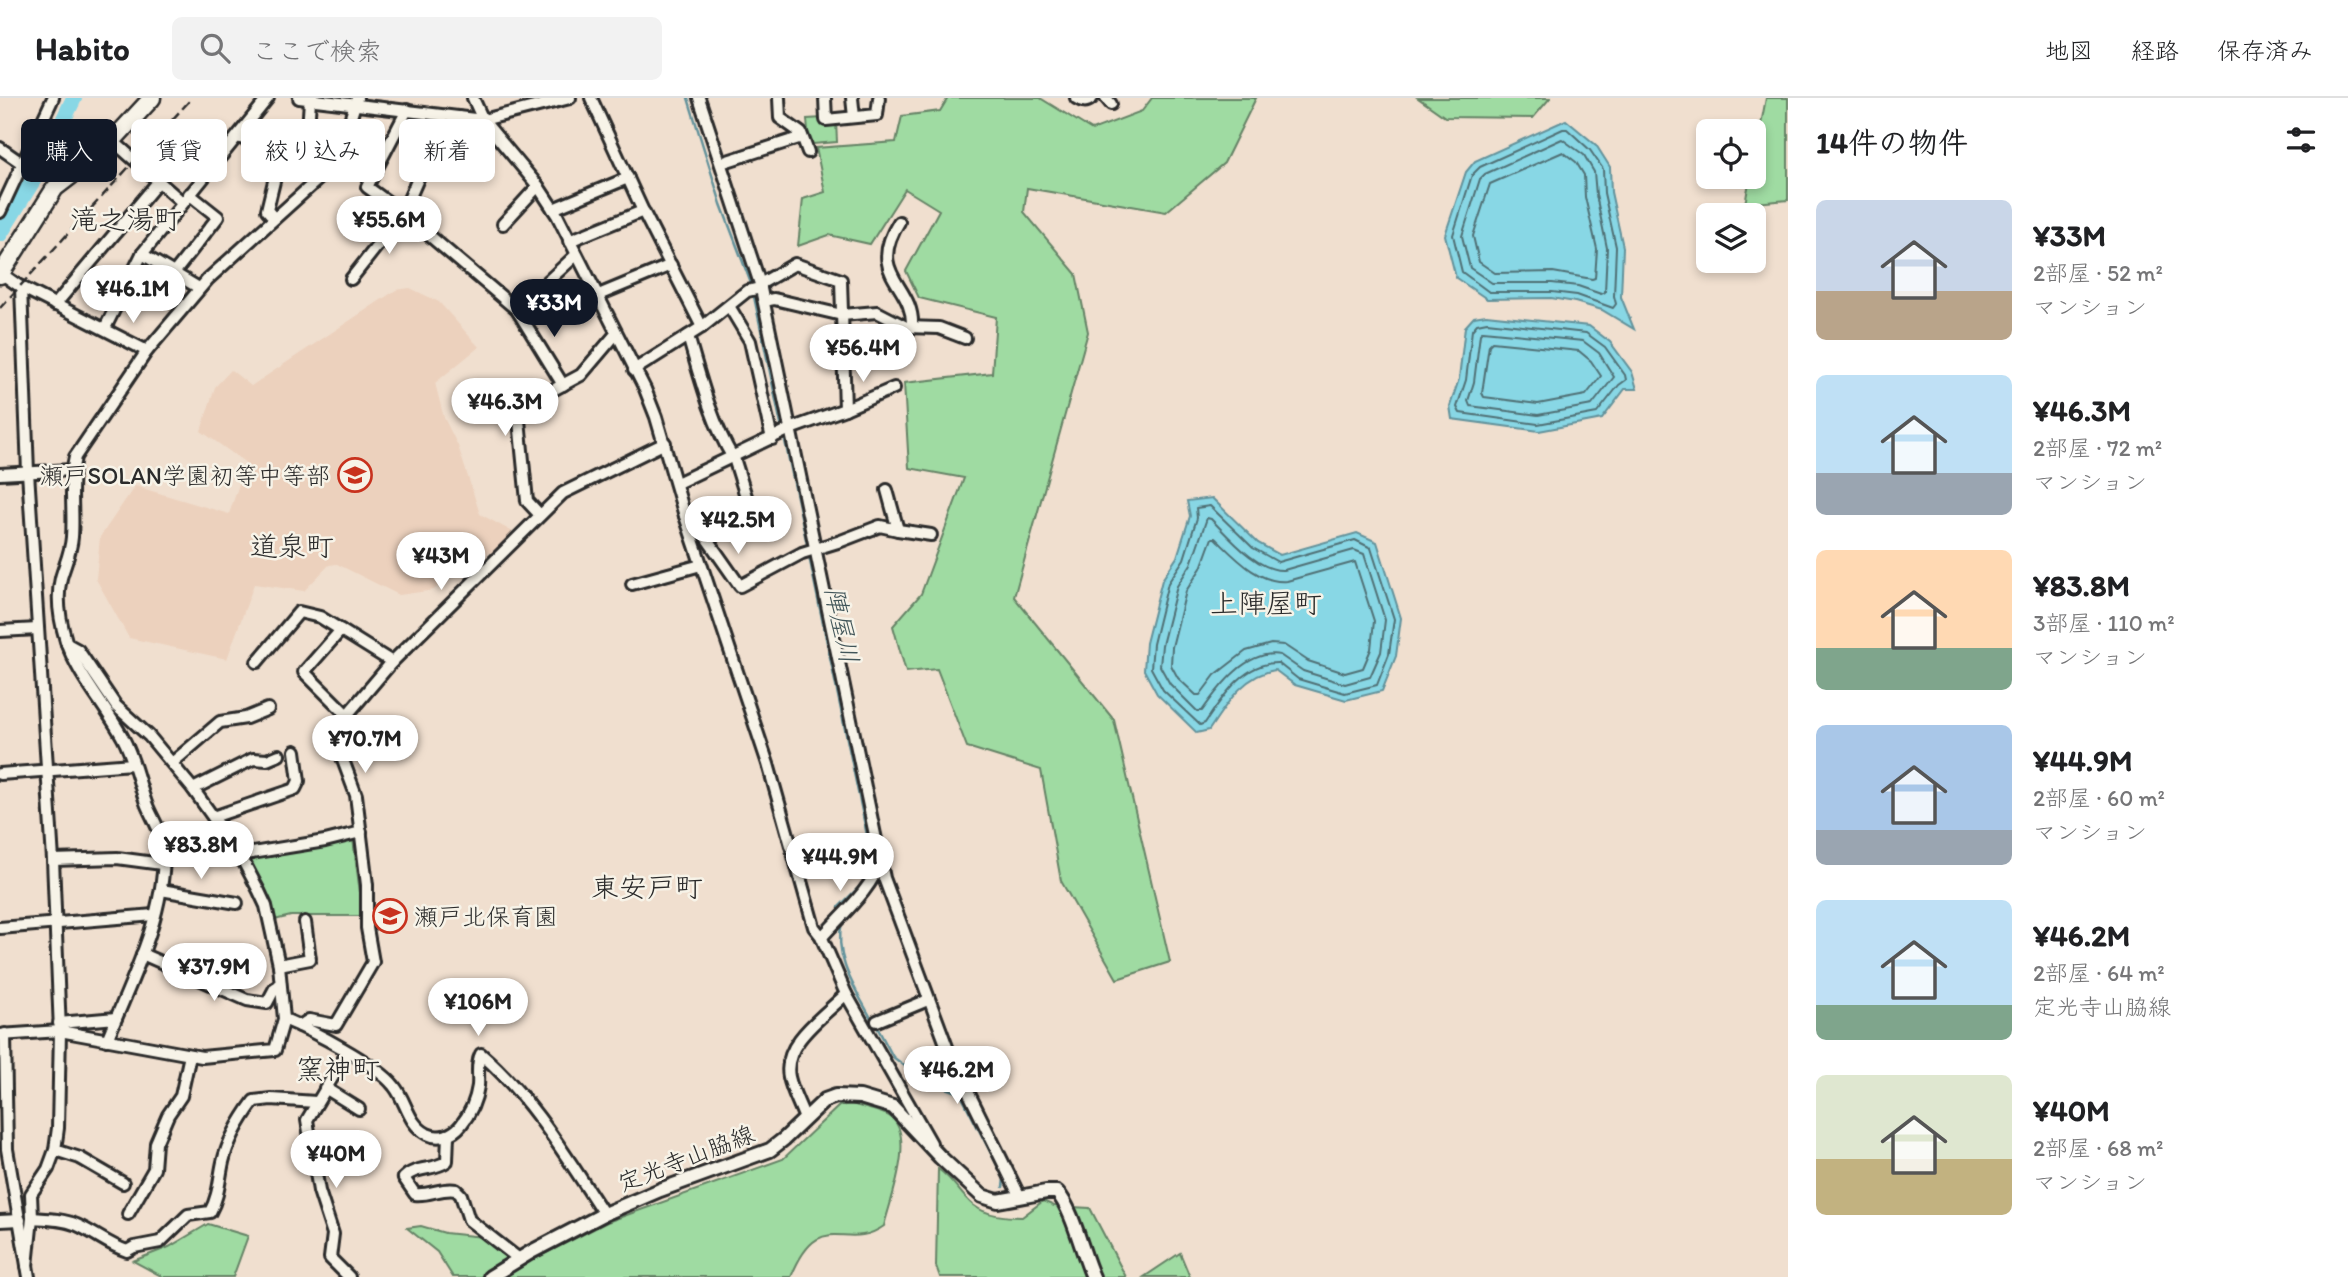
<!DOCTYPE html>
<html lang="ja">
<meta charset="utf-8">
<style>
:root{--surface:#fff;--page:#f2f2f2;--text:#202124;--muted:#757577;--line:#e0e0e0;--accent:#111827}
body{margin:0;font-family:Itim,"Klee One",sans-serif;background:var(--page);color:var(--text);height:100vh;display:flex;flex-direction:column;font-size:26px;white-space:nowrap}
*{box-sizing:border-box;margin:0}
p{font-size:23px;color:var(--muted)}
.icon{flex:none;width:38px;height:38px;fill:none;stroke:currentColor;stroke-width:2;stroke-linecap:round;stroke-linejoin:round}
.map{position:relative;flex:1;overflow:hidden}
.drawer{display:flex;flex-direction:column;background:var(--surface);width:560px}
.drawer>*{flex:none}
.top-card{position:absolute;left:21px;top:21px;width:665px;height:63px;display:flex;gap:14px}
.fabs{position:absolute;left:1696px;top:21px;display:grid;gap:14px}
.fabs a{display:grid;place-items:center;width:70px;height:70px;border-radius:10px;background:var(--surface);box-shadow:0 4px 10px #0003;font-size:35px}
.price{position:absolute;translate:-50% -60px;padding:0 16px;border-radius:24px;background:#fff;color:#222;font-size:23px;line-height:46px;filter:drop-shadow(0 2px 4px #0008)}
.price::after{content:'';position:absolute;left:50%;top:42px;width:21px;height:16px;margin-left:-10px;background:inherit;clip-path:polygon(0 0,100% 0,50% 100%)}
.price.on{background:var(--accent);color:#fff}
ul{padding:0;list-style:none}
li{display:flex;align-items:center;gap:21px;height:175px;padding:0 28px}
li span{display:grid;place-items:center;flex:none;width:196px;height:140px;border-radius:10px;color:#555}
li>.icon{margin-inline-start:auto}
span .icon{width:84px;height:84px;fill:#fffc;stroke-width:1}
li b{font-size:30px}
h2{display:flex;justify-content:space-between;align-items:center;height:84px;padding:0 28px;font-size:30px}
.tag{padding:0 24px;border-radius:10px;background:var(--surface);box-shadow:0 4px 10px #0003;font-size:24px;line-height:63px}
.tag.on{background:var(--accent);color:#fff}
header{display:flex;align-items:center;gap:42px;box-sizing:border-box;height:98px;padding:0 35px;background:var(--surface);border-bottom:2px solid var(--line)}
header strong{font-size:33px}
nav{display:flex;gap:38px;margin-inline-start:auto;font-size:24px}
.search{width:490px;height:63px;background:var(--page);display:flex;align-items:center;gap:18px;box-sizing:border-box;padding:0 24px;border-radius:10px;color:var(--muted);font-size:26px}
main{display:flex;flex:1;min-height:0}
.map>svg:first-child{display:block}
.built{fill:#ecd1bd}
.green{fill:#9fdba2;stroke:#658366;stroke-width:2}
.water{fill:#88d7e5;stroke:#63929b;stroke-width:2}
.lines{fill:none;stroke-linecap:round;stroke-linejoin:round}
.shore{stroke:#507075;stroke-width:2}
.stream{stroke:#63929b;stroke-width:2.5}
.river{stroke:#88d7e5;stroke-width:16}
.minor-casing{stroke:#2b2b2b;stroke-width:16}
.major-casing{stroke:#2b2b2b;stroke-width:18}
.highway-casing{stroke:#2b2b2b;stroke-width:21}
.minor{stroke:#f7f3e8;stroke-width:10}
.major{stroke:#f7f3e8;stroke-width:12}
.highway{stroke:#f7f3e8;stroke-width:16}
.rail{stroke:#2b2b2b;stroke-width:2.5;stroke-dasharray:10 5;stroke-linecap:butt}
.labels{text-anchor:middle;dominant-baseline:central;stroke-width:5;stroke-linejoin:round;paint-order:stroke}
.poi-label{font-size:24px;fill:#2b2b2b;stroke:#f7f3e8;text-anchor:end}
.street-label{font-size:24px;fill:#2b2b2b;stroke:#f7f3e8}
.water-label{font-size:26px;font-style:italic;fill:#42565a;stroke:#f7f3e8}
.quarter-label{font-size:28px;fill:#2b2b2b;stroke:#f7f3e8}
</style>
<header>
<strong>Habito</strong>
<div class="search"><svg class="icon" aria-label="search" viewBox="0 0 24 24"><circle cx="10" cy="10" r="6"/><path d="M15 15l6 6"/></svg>ここで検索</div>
<nav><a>地図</a><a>経路</a><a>保存済み</a></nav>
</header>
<main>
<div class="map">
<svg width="1788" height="1179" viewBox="0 0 1788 1179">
<rect width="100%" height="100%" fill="#f0dfcf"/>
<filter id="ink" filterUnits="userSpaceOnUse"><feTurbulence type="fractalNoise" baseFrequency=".0143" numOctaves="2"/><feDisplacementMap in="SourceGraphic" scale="14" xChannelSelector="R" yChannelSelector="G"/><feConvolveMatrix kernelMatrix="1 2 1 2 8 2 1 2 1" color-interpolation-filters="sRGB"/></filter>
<g filter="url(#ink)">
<path class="built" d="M 410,190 L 439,204 L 479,249 L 435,285 L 444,320 L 458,348 L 480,416 L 513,434 L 498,452 L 457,467 L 434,492 L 399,497 L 337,466 L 329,467 L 304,493 L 254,486 L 227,561 L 129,540 L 96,481 L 100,439 L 135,388 L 229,416 L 246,365 L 201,333 L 215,289 L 231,272 L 251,288 L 396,192 Z"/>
<g class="green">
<path d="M 948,0 L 1040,0 L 1092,32 L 1142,13 L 1152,0 L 1256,0 L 1224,65 L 1166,114 L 1027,90 L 1024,114 L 1076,176 L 1088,234 L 1014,499 L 1114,622 L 1170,864 L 1117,881 L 1061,783 L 1041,672 L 967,649 L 937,571 L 906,574 L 893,528 L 921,496 L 964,380 L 909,370 L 904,285 L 992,275 L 996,219 L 919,200 L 906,173 L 939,112 L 905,91 L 870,146 L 829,137 L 798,148 L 803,101 L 825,94 L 816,50 L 896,44 L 902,18 L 940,13 Z"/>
<path d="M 1418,0 L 1550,0 L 1533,20 L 1445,19 Z"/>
<path d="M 1766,0 L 1788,0 L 1788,102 L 1745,106 L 1750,79 L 1754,79 L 1754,63 Z"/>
<path d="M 824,20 L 836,23 L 837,44 L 813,46 L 808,33 L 807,21 Z"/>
<path d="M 353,741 L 363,818 L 291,818 L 270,823 L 245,759 Z"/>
<path d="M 852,1006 C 863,1010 879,1012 889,1018 C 917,1035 890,1103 884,1128 C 845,1156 820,1107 791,1179 L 453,1179 L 437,1154 L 407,1130 L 421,1128 L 445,1135 L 483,1139 L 535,1161 L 607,1124 L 783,1061 L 839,1008 Z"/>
<path d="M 938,1071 C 953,1081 960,1096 973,1107 C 987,1118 1006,1119 1022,1119 L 1043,1103 L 1054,1108 L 1090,1110 L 1126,1179 L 940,1179 L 936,1168 Z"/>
<path d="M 208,1126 L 248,1138 L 233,1179 L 163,1179 L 133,1163 L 169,1149 Z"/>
<path d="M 1180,1155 L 1190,1179 L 1144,1179 Z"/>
</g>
<g class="water">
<path d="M 1566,22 L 1596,47 L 1610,69 L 1611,94 L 1623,149 L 1621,199 L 1634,231 L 1602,212 L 1575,204 L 1551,200 L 1487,201 L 1456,180 L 1445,137 L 1466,74 L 1475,63 Z"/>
<path d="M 1486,217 L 1589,228 L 1610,244 L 1632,274 L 1637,291 L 1625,291 L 1602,321 L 1539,333 L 1452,321 L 1450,308 L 1459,281 L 1465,229 L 1474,219 Z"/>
<path d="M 1212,400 L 1258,445 L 1280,457 L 1357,435 L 1377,444 L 1401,520 L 1396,558 L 1382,593 L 1346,602 L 1295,587 L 1275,572 C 1243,577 1226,607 1209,632 L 1197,635 L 1157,596 L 1144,572 L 1146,545 L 1162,482 L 1177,459 L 1190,418 L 1187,403 Z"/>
</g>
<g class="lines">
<g class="shore">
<path d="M 1563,31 L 1567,31 L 1590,52 L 1603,71 L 1604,95 L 1616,149 L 1614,198 L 1616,206 L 1613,210 L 1577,197 L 1552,194 L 1489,194 L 1462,174 L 1453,137 L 1472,77 L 1480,69 Z"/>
<path d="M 1562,41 L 1584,57 L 1594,74 L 1596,97 L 1607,150 L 1605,194 L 1601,196 L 1578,188 L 1552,185 L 1492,185 L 1470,170 L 1462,138 L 1480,81 L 1485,76 Z"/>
<path d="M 1563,54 L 1576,64 L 1584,77 L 1585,99 L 1597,151 L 1595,180 L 1592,181 L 1553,174 L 1495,175 L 1479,164 L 1473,138 L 1490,86 Z"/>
<path d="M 1487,224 L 1586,235 L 1605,249 L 1625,277 L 1626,282 L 1619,287 L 1597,315 L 1538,326 L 1460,315 L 1457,309 L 1466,282 L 1472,232 L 1477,226 Z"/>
<path d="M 1483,233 L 1583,243 L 1599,255 L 1614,279 L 1592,307 L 1538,317 L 1470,308 L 1468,303 L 1474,284 L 1480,236 Z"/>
<path d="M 1492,244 L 1579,253 L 1591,263 L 1601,278 L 1586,297 L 1538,306 L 1484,299 L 1482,295 L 1489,247 Z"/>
<path d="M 1210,408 L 1253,450 L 1278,464 L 1355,442 L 1371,450 L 1394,521 L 1389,556 L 1377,587 L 1345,595 L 1298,581 L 1278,565 C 1244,564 1222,600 1205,625 L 1200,627 L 1163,592 L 1151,570 L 1153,546 L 1168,485 L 1184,461 L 1197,420 L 1196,410 Z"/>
<path d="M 1207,420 L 1211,421 C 1228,438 1258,474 1284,472 L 1354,452 L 1364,456 L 1385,522 L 1381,554 L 1370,579 L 1345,586 L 1303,573 L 1280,557 C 1247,551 1219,589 1202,613 L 1197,613 L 1170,586 L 1160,568 L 1162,547 L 1177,488 L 1191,466 Z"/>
<path d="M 1212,440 L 1215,440 C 1234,458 1258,486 1287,483 L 1355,464 L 1374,523 L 1371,551 L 1363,570 L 1345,575 L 1308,563 L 1284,547 L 1271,546 L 1246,553 L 1215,577 L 1200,597 L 1196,597 L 1178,580 L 1171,567 L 1172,549 L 1186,493 L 1201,470 Z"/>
</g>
<g class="stream">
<path d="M 688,0 L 721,106 L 752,188"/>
<path d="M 753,194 L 782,331"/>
<path d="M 784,338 L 808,451"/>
<path d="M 809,458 L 873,766"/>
<path d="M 839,809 L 864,784"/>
<path d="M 842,824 C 833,859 856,892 872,922"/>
<path d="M 876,927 L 893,959 L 922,981 L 960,995 L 1004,1081 L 1003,1089"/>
</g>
<path class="river" d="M 0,136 L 40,71 L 74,0"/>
<g class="minor-casing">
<g id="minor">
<path d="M 299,0 L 483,22 L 570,0"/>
<path d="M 473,0 L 483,22 L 538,88 L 557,117 L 645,291 L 656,319 L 685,418 L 768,666 L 814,829 L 821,838 L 846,896 L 931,1045"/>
<path d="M 591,0 L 643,113 L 702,229"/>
<path d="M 699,0 L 760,186 L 884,780 L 950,957 L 1020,1099"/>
<path d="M 779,0 L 780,20 L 801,35 L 808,54"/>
<path d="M 825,0 L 826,22 L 877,17 L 879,0"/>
<path d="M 852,0 L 854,19"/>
<path d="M 1076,0 C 1083,4 1086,5 1092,0"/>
<path d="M 1106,0 L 1111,6"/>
<path d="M 407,12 L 367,89 L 403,115 L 517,212 L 563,287"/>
<path d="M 237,39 L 257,45 L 264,53 L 275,79 L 267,112 L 274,120"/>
<path d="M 113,43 L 182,104"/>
<path d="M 0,50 L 23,66"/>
<path d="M 268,62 L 291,51 L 308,32 L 310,2"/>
<path d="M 721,65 L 802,39"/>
<path d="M 553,111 L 628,80"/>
<path d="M 0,114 L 53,0"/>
<path d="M 899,124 C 865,178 915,186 912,229"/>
<path d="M 503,126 L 538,88"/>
<path d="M 569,143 L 643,113"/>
<path d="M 142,156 L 199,190"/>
<path d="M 4,172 L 5,178 L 19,188 L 147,253"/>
<path d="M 174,175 L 218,119 L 189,96"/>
<path d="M 351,181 L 403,115 L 426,62 L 456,41 L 458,19"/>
<path d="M 21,189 L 28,374 L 53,762 L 60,933 L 58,1030 L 55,1052 L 48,1071 L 31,1096 L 32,1120 L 27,1168"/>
<path d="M 596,198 L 671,167"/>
<path d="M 764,203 L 774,201 L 842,217 L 877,214 L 906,229 L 939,230 L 965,240"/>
<path d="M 55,207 L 158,84"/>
<path d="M 729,208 L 750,243 L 772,341"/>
<path d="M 517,212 L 576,157"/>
<path d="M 105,230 L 142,156 L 268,0"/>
<path d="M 688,238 C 700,279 711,323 733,360"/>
<path d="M 634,272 L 702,229 L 747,193 L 761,190"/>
<path d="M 845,311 L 894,290"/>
<path d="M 734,360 L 749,408"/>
<path d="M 0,376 L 72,372"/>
<path d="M 677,385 L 790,331 L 845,311 L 841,182 L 795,166 L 760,186"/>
<path d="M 540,417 L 527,403 L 519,322 L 525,307 L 581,277 L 615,237"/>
<path d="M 685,418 L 693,421 L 740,488 L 802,455 L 841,443 L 880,428 L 898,432 L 887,392"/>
<path d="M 898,432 L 931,437"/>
<path d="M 632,486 L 701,467"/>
<path d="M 341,532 L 304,574 L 347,617"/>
<path d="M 0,533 L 38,531"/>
<path d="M 257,564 L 299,514 L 320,519 L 392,564"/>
<path d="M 172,665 L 220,624 L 246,620 L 268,611"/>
<path d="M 0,676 L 133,666"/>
<path d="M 193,691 L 253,661 L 267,662 L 279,657"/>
<path d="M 213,719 L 295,691 L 299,683 L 295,653"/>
<path d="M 240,757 L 325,743 L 361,734"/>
<path d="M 53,762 L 117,760 L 162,766"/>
<path d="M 161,792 L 237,805"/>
<path d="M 0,830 L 154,817"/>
<path d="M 822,839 C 841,817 872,792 880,763"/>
<path d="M 142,856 L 247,902 L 267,905 L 275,890 L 280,887"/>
<path d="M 279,867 L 310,861 L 305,824"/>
<path d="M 284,921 C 311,932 377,966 394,988 C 407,1004 407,1025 427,1036 C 439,1042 453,1037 461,1027 C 470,1016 476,1002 478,988 C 479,977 476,966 481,956 C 532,1000 567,1060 604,1116"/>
<path d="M 877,923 L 928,902"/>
<path d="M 59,925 L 116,920"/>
<path d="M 300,928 L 309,922 L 336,927 L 373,864 L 367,830 L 367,787 L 356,697 L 337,646 L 339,632 L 347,617 L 392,564 L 563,395 L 665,345"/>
<path d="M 5,936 L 7,1051 L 29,1179"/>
<path d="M 0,937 L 60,933 L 202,959 L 275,952 L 284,921 L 279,867 L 266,808 L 259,793 L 240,757 L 193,691 L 149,638 L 116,608 L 78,552 L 67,546"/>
<path d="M 107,942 C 131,883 164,820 164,755 C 164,736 152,721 146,705 C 138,683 134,660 123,640 C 105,607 78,578 66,543 C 60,523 56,500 61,480 C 65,466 71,454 72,439 C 74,412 69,385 75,359 L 147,253 L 208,181 L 325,75 L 346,35 L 357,0"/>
<path d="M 347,955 L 307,1022 L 319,1093 L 333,1136 L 330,1160 L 349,1179"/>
<path d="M 325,990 L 359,1011"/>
<path d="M 805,1021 C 800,1007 792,993 789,979 C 782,945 824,918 846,896"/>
<path d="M 448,1037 L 447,1063 C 434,1073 415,1068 404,1080 L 415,1096 C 429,1098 442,1089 456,1092 L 461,1097 L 469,1122 L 519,1161"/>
<path d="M 55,1052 L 80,1060 L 123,1085"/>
<path d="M 128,1116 L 154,1071 L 156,1045 L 168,1017 L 181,998 L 190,957"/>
<path d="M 32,1120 C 47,1121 63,1121 77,1127 C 95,1135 109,1147 127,1153 L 134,1149 L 160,1144 L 188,1117 L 210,1114 C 219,1098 219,1082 223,1064 C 228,1042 240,1022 254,1003 L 271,1001 L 316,1004"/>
<path d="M 0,1123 L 20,1122"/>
</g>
</g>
<g class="major-casing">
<path id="major" d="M 490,1179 L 531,1154 L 604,1116 L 660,1092 L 770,1052 L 784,1041 L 825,1002 L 836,998 L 860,999 L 893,1009 L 940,1059 L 982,1098 L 998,1103 L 1046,1094 L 1057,1094 C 1073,1112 1082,1155 1093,1179"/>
</g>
<g class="highway-casing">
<path id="highway" d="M 0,177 L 55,90 L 102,54 L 152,0"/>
</g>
<use href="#minor" class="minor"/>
<use href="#major" class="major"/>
<use href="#highway" class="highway"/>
<path class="rail" d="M 0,210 L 192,0"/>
</g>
</g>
<defs>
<g id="school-ring" transform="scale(1.75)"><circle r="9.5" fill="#f7f3e8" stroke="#c8321e" stroke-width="1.5"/><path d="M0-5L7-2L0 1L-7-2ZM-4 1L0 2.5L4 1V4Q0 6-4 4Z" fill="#c8321e"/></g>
</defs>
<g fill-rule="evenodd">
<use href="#school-ring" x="355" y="377"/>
<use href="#school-ring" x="390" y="818"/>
</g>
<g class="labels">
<g class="poi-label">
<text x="330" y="377">瀬戸SOLAN学園初等中等部</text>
<text x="414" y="818" text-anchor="start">瀬戸北保育園</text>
</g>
<g class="street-label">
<text transform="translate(686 1060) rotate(-21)">定光寺山脇線</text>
</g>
<g class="water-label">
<text transform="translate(842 527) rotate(78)">陣屋川</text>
</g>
<g class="quarter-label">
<text x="126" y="121">滝之湯町</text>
<text x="292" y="448">道泉町</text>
<text x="1266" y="505">上陣屋町</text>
<text x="647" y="789">東安戸町</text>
<text x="338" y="971">窯神町</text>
</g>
</g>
</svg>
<div class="fabs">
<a><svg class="icon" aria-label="locate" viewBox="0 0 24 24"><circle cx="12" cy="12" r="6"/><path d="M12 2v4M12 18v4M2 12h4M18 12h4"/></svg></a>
<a><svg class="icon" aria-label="layers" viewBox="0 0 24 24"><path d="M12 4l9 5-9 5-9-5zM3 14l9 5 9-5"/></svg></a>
</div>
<b class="price" style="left:389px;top:158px">¥55.6M</b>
<b class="price" style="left:133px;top:227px">¥46.1M</b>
<b class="price on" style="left:554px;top:241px">¥33M</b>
<b class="price" style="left:863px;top:286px">¥56.4M</b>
<b class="price" style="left:505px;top:340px">¥46.3M</b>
<b class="price" style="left:738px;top:458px">¥42.5M</b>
<b class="price" style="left:441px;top:494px">¥43M</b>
<b class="price" style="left:365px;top:677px">¥70.7M</b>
<b class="price" style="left:201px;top:783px">¥83.8M</b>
<b class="price" style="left:840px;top:795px">¥44.9M</b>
<b class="price" style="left:214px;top:905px">¥37.9M</b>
<b class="price" style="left:478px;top:940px">¥106M</b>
<b class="price" style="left:957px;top:1008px">¥46.2M</b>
<b class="price" style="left:336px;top:1092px">¥40M</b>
<div class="top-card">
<a class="tag on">購入</a>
<a class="tag">賃貸</a>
<a class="tag">絞り込み</a>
<a class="tag">新着</a>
</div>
</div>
<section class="drawer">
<h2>14件の物件<svg class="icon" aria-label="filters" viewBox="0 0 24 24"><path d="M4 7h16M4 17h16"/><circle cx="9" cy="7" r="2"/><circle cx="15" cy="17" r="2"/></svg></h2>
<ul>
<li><span style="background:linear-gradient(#c9d6e8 65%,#b9a48a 0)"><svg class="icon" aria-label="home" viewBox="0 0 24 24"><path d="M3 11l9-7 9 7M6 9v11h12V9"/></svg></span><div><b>¥33M</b><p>2部屋 · 52 m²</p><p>マンション</p></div></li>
<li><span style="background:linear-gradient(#bfe0f5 70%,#9aa5b1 0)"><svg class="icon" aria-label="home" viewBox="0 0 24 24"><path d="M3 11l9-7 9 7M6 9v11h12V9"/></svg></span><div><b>¥46.3M</b><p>2部屋 · 72 m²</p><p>マンション</p></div></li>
<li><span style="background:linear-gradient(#ffd9b3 70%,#7fa58c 0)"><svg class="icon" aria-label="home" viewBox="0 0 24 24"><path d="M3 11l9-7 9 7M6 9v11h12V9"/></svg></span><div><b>¥83.8M</b><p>3部屋 · 110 m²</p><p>マンション</p></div></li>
<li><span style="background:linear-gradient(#a9c7e8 75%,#9aa5b1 0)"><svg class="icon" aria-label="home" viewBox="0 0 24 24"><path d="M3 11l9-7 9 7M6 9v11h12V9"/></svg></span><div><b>¥44.9M</b><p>2部屋 · 60 m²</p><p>マンション</p></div></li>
<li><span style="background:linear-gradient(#bfe0f5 75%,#7fa58c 0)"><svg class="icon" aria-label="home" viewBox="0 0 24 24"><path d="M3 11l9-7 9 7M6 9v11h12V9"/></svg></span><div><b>¥46.2M</b><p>2部屋 · 64 m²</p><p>定光寺山脇線</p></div></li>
<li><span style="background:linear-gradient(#dfe7d0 60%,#c2b280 0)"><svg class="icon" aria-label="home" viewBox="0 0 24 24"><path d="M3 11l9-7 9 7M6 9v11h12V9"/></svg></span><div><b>¥40M</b><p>2部屋 · 68 m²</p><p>マンション</p></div></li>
</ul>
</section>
</main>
